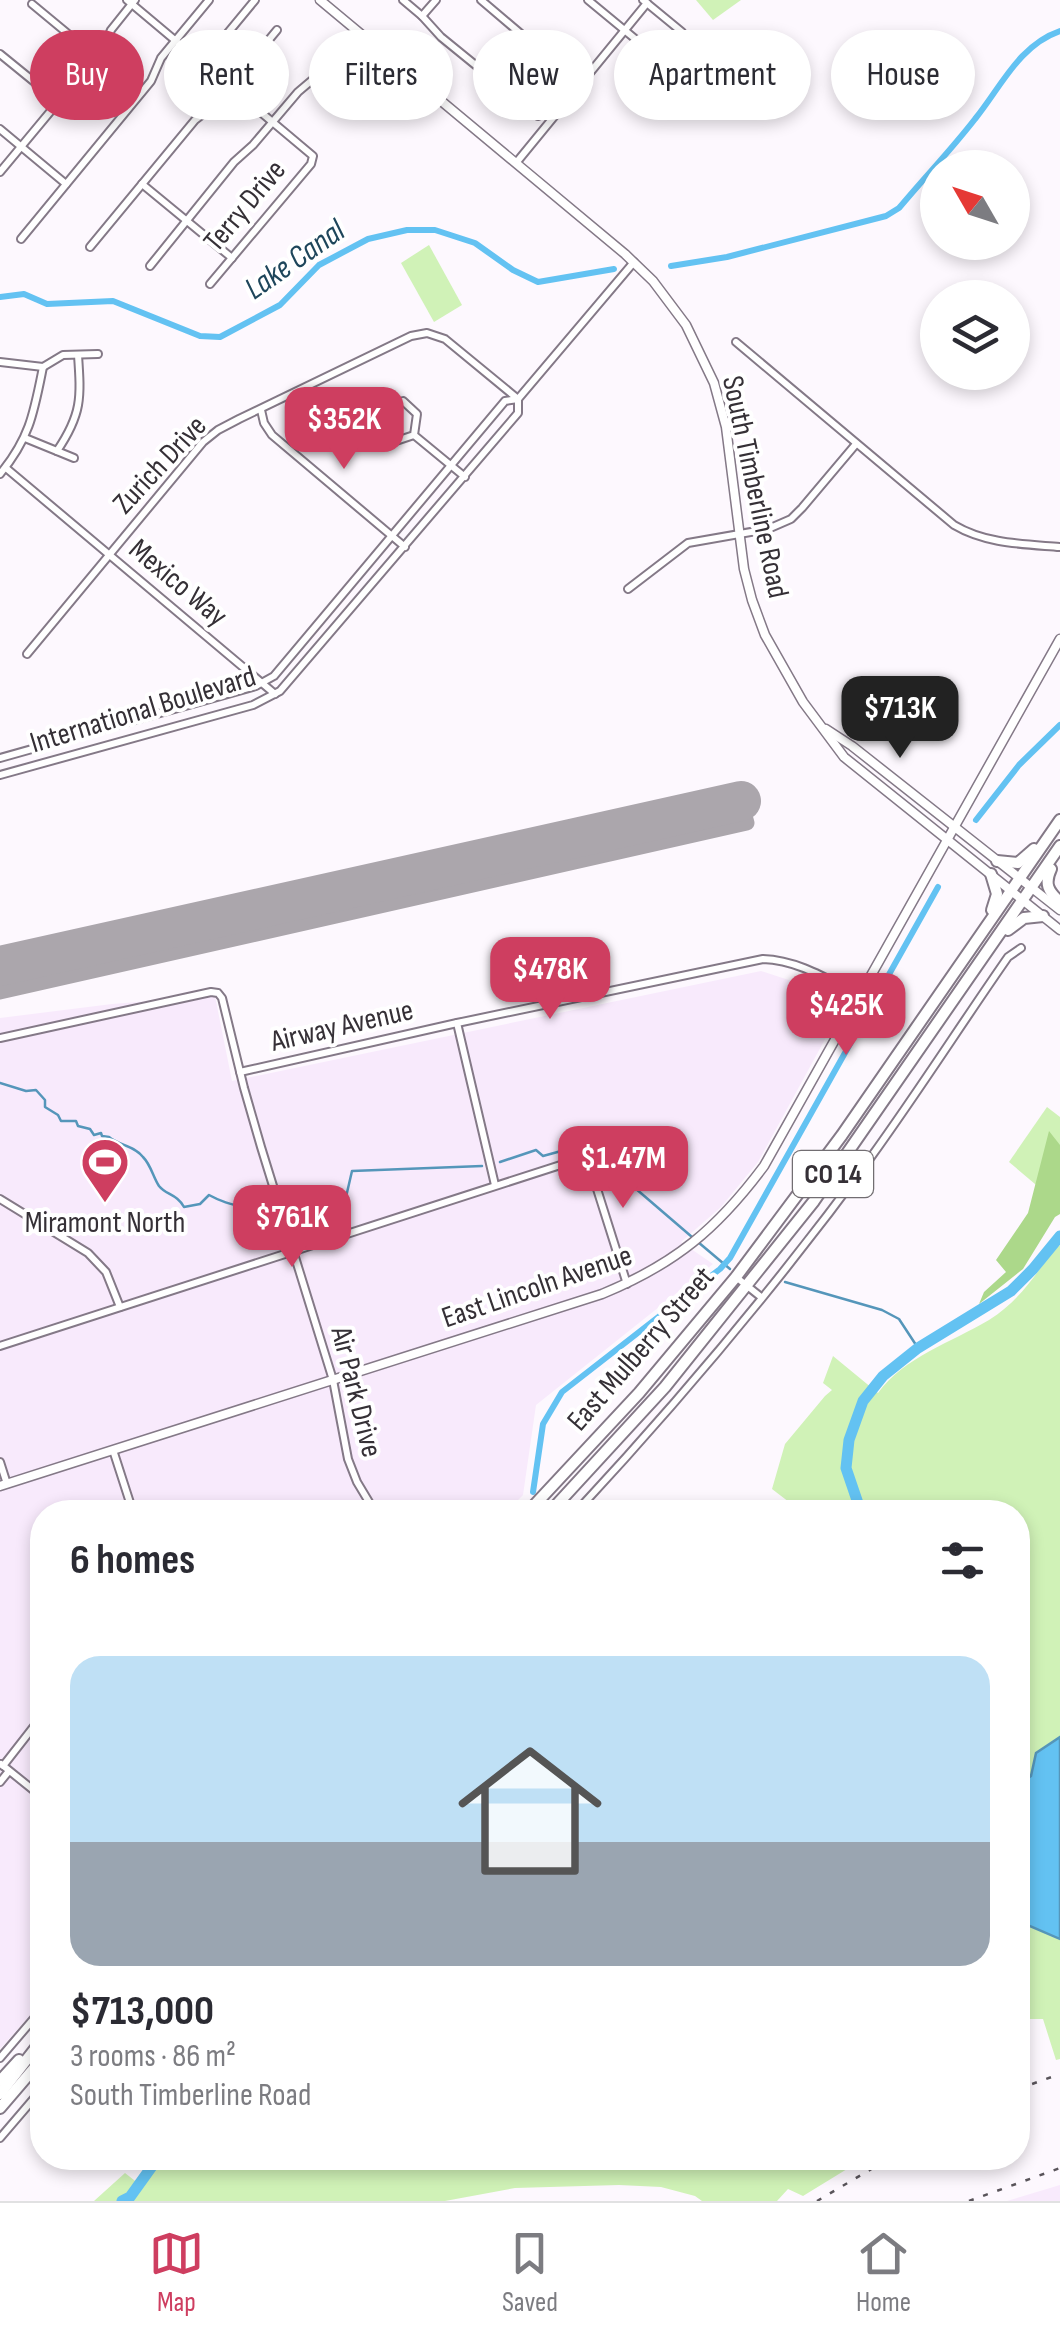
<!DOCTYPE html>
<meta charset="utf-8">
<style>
:root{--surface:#fff;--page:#f2f2f3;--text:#2b2b33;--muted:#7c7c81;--line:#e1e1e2;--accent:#ce3e60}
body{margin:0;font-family:"Sofia Sans Condensed",sans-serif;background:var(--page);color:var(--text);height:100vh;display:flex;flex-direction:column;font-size:38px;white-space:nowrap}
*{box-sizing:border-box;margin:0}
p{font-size:32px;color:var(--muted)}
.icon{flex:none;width:55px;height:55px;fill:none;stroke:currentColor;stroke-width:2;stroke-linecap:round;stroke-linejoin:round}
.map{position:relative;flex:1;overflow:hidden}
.side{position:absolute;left:30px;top:1500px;width:1000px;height:670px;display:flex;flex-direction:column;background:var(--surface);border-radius:40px;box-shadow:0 5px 15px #0003}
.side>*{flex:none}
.top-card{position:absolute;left:30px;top:30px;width:1000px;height:90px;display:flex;gap:20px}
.needle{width:65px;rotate:309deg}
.fabs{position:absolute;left:920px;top:150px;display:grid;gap:20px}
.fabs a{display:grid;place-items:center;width:110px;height:110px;border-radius:50%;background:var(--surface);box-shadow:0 5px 15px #0003;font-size:50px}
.price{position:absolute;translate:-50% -85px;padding:0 22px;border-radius:20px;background:var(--accent);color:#fff;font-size:32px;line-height:65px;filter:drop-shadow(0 2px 5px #0008)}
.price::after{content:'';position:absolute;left:50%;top:60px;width:30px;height:22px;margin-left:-15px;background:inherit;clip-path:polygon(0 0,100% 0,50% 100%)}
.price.active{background:#222;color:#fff}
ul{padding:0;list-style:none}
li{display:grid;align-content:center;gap:20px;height:530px;padding:0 40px}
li+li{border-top:2px solid var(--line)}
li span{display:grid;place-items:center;height:310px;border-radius:30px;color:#555}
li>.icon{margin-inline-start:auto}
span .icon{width:180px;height:180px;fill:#fffc;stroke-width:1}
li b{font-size:42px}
h2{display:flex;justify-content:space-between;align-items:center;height:120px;padding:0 40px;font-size:42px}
.pill{padding:0 35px;border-radius:45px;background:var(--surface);box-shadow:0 5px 15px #0003;font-size:35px;line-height:90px}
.pill.active{background:var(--accent);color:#fff}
.tab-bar{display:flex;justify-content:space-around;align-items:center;height:140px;border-top:2px solid var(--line);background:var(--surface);font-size:28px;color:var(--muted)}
.tab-bar a{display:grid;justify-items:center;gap:5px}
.tab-bar .active{color:var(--accent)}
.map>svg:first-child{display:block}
.built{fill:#f8eafc}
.green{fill:#d0f2b7}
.forest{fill:#acd88a}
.water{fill:#63c2f2;stroke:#5596ba;stroke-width:2.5}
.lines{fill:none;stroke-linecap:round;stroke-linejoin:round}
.stream{stroke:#5596ba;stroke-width:2.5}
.canal{stroke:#63c2f2;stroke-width:6}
.river{stroke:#63c2f2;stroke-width:11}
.taxiway{stroke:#aba6ac;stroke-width:15}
.runway{stroke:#aba6ac;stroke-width:40}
.street-casing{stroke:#847987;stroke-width:10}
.secondary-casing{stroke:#847987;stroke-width:11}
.highway-casing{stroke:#847987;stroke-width:14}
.street{stroke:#fff;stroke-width:6}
.secondary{stroke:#fff;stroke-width:8}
.highway{stroke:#fff;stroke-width:10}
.rail{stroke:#59545a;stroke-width:2.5;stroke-dasharray:5 10;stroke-linecap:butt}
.labels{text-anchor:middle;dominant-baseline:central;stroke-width:8;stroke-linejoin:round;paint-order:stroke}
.shield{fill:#fff;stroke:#726e72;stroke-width:2.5}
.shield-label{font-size:28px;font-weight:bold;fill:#353036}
.street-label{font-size:30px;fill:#353036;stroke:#fff}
.poi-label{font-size:30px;fill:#353036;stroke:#fff}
.water-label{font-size:32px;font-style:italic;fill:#1e465b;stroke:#fff}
</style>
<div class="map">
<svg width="1060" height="2201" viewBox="0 0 1060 2201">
<rect width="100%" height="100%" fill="#fdf8fe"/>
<g class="built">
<path d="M 761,971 L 847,999 L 758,1162 L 721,1207 L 681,1242 L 713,1264 L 536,1405 L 523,1495 L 506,1512 L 42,1512 L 42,2002 L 0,2049 L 0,1018 L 112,1004 L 215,996 L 232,1081 Z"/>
<path d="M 1060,2185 L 1060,2201 L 1007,2201 Z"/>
</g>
<g class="green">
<path d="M 696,0 L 741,0 L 713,20 Z"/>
<path d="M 429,245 L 462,305 L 434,322 L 401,263 Z"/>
<path d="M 1047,1107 L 1060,1117 L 1060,1205 L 1009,1162 Z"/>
<path d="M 1060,1245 L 1060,2059 L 1056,2060 L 1043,2019 L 1025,2019 L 1018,2027 L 1018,1512 L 802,1512 L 772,1489 L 785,1444 L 825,1396 L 832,1390 L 823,1383 L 833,1356 L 878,1393 C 904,1357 952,1342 989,1320 C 1018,1302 1033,1278 1053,1251 Z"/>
<path d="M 158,2158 L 865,2158 L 803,2196 L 788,2189 L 777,2201 L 702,2201 L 695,2196 L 661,2187 L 619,2185 L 515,2188 L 445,2201 L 94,2201 L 125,2173 L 139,2184 Z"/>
</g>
<path class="forest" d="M 1049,1131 L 1060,1145 L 1060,1214 L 1055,1217 L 1023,1269 L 979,1304 L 984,1292 L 1006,1272 L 996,1260 L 1028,1213 Z"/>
<path class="water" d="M 1060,1737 L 1060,1939 L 1025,1924 L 1018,1916 L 1018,1785 L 1031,1776 L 1036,1753 Z"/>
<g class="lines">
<g class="stream">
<path d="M 0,1083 L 26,1091 L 36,1090 L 45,1100 L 45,1107 L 58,1115 L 61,1121 L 76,1121 L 78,1126 L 90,1129 L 94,1135 L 101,1133 L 102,1136 L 109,1137 C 120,1146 133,1145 143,1157 C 151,1165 153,1177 159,1186 C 166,1195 177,1194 184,1207 L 200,1204 L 209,1195 C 218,1200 233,1206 243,1206 C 255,1205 254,1199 269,1203"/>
<path d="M 500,1162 L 536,1150 L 543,1156 L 583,1145"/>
<path d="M 621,1176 L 692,1237"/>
<path d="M 288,1207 L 327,1222 L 343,1210 L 352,1171 L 482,1166"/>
<path d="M 698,1242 L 730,1269"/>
<path d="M 785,1282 L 882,1310 L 899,1319 L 918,1348"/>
</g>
<g class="canal">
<path d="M 671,266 L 727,257 L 886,216 L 899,208 C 924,178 951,150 975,119 C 1001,87 1019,45 1060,31"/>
<path d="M 0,297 L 24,294 L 47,304 L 113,301 L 200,336 L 220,337 L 280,305 L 319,265 L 368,239 L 407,230 L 435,230 L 475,243 L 513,270 L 538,282 L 614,269"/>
<path d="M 976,820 L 1019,765 L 1060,725"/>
<path d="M 533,1492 L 543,1424 L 562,1392 L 720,1269 L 730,1258 L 938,887"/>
</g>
<g class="river">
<path d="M 861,1512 L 846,1468 L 849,1440 L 863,1401 L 883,1376 L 918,1348 L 1011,1291 L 1033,1269 L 1060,1236"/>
<path d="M 122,2201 L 130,2197 L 158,2158"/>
</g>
<path class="taxiway" d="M 0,992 L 747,823 L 741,801"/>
<path class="runway" d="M 0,966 L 741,801"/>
<g class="street-casing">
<g id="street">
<path d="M 127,0 L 313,156 L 311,164 L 210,284"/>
<path d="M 403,0 L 422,16 L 441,37 L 538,116"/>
<path d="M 481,0 L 580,84"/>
<path d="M 588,0 L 668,66"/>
<path d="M 643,0 L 682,32"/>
<path d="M 32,4 L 96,57"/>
<path d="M 422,16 L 436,0"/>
<path d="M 0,54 L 59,102"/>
<path d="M 203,63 L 255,0"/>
<path d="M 518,100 L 550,59"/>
<path d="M 0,129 L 66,184"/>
<path d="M 516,163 L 647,3"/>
<path d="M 0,172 L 104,47 L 111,30 L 135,0"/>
<path d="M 142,184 L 232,258"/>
<path d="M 21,239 L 151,81 L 161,58 L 209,0"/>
<path d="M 90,247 L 195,120 L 216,104 L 277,30"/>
<path d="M 150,266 L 234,162 L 253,145 L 298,92 L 324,70"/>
<path d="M 736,342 L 954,525 C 986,544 1023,544 1060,547"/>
<path d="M 0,362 L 43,367"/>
<path d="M 43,367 L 63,355 L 98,354"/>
<path d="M 261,410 L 264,423 L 272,435 L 405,547"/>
<path d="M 414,435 L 393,442 L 378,430 L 384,409 L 403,401 L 417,414 L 414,435 L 465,477"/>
<path d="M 25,438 L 74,458"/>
<path d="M 57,451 C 82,414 81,398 78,355"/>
<path d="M 6,468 L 275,694"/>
<path d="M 0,474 C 30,438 34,412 43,367"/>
<path d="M 628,589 L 688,543 L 768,529 L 791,519 L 802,508 L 856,444"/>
<path d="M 27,654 L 203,442 L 218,430 L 239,419 L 411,336 L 427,333 L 445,339 L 518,399"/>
<path d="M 0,758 L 256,686 L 274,676 L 505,401 L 518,399 L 634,262"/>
<path d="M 0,775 L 253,705 L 280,691 L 518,413 L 518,399"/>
<path d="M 457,1023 L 495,1185"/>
<path d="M 0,1038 L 211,992 L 218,993 L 222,998 L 244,1088 L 261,1147 L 333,1380 L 348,1459 L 357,1482 L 375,1512"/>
<path d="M 240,1072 L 457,1023 L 763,959 C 798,960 829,980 859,995"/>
<path d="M 0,1199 L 88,1253 L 106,1272 L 120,1307"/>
<path d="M 736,1277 L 761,1297"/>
<path d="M 0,1346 L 576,1160 L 585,1162 L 591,1170 L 627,1284"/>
<path d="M 113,1450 L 133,1512"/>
<path d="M 0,1462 L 7,1484"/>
<path d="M 576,1512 C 680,1400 780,1281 871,1157 C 918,1092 962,1023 1008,957 L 1021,948"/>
<path d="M 1,1764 L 42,1797"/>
<path d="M 3,1766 L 42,1716"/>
<path d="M 0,1782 L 9,1771"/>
<path d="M 0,2058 L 42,2009"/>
<path d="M 0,2138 L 42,2089"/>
</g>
</g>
<g class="secondary-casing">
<g id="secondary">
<path d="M 320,0 L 625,254 L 653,281 L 686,325 L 714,383 L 726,427 L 744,569 L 752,600 L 765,635 L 803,702 L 844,757 L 1060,930"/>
<path d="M 826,729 L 852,746 L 1060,910"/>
<path d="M 0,1486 L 602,1294 C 675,1264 717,1229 764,1166 L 1060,639"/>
</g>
</g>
<g class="highway-casing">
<g id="highway">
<path d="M 997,861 L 1018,863 L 1034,849"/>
<path d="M 1051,869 C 1044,884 1048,891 1060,902"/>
<path d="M 991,874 L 997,894 L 992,910"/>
<path d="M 1008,930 L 1024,918 L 1043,916"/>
<path d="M 528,1512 L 639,1393 L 736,1277 L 842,1135 L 1060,820"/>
<path d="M 550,1512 L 665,1387 L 814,1201 L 1060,846"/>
<path d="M 0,2081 L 19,2060"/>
<path d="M 0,2094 L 42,2040"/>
<path d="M 0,2108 L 42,2059"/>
</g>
</g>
<use href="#street" class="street"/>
<use href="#secondary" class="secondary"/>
<use href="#highway" class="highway"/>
<g class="rail">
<path d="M 1018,2089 L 1060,2074"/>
<path d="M 817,2201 L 890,2158"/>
<path d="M 969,2201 L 1060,2168"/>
</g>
</g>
<defs>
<g id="stadium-pin" transform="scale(2.5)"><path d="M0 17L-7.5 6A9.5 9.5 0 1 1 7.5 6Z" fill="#ce3e60" stroke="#fff"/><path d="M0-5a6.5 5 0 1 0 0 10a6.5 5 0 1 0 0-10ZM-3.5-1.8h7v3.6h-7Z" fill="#fff"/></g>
</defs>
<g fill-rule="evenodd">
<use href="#stadium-pin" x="105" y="1162"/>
</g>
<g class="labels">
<rect class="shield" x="793" y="1151" width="80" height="46" rx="8"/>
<g class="shield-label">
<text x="833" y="1174">CO 14</text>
</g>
<g class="street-label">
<text transform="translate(245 206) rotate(-50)">Terry Drive</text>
<text transform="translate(160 465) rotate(-47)">Zurich Drive</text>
<text transform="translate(755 487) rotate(78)">South Timberline Road</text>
<text transform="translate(178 583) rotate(40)">Mexico Way</text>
<text transform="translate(143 710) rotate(-17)">International Boulevard</text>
<text transform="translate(342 1026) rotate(-13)">Airway Avenue</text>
<text transform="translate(537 1287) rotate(-19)">East Lincoln Avenue</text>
<text transform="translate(641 1349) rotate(-49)">East Mulberry Street</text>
<text transform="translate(356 1392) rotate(76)">Air Park Drive</text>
</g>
<g class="poi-label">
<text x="105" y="1223">Miramont North</text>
</g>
<g class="water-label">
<text transform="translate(295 260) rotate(-35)">Lake Canal</text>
</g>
</g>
</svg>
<div class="fabs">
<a><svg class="needle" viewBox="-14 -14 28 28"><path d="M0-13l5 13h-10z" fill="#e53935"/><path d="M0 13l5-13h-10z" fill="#7c7c81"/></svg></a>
<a><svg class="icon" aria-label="layers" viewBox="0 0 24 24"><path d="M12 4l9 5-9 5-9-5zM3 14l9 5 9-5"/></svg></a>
</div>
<b class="price" style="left:344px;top:472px">$352K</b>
<b class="price active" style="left:900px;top:761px">$713K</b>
<b class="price" style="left:550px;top:1022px">$478K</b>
<b class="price" style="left:846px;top:1058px">$425K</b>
<b class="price" style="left:623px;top:1211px">$1.47M</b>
<b class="price" style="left:292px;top:1270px">$761K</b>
<div class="top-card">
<a class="pill active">Buy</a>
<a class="pill">Rent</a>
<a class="pill">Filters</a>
<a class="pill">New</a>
<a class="pill">Apartment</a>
<a class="pill">House</a>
</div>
<section class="side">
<h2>6 homes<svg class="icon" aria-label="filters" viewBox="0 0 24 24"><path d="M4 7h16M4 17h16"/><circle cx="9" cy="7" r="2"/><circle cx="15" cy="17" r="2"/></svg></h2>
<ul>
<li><span style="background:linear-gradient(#bfe0f5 60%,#9aa5b1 0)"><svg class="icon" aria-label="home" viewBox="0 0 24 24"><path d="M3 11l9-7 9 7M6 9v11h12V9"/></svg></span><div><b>$713,000</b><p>3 rooms · 86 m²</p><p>South Timberline Road</p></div></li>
</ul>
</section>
</div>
<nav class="tab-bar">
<a class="active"><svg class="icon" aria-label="map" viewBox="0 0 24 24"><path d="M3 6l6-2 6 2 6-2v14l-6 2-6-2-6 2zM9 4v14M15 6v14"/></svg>Map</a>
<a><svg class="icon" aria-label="saved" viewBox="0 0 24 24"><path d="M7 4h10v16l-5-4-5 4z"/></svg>Saved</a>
<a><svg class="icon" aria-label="home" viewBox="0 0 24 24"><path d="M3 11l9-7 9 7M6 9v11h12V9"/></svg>Home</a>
</nav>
